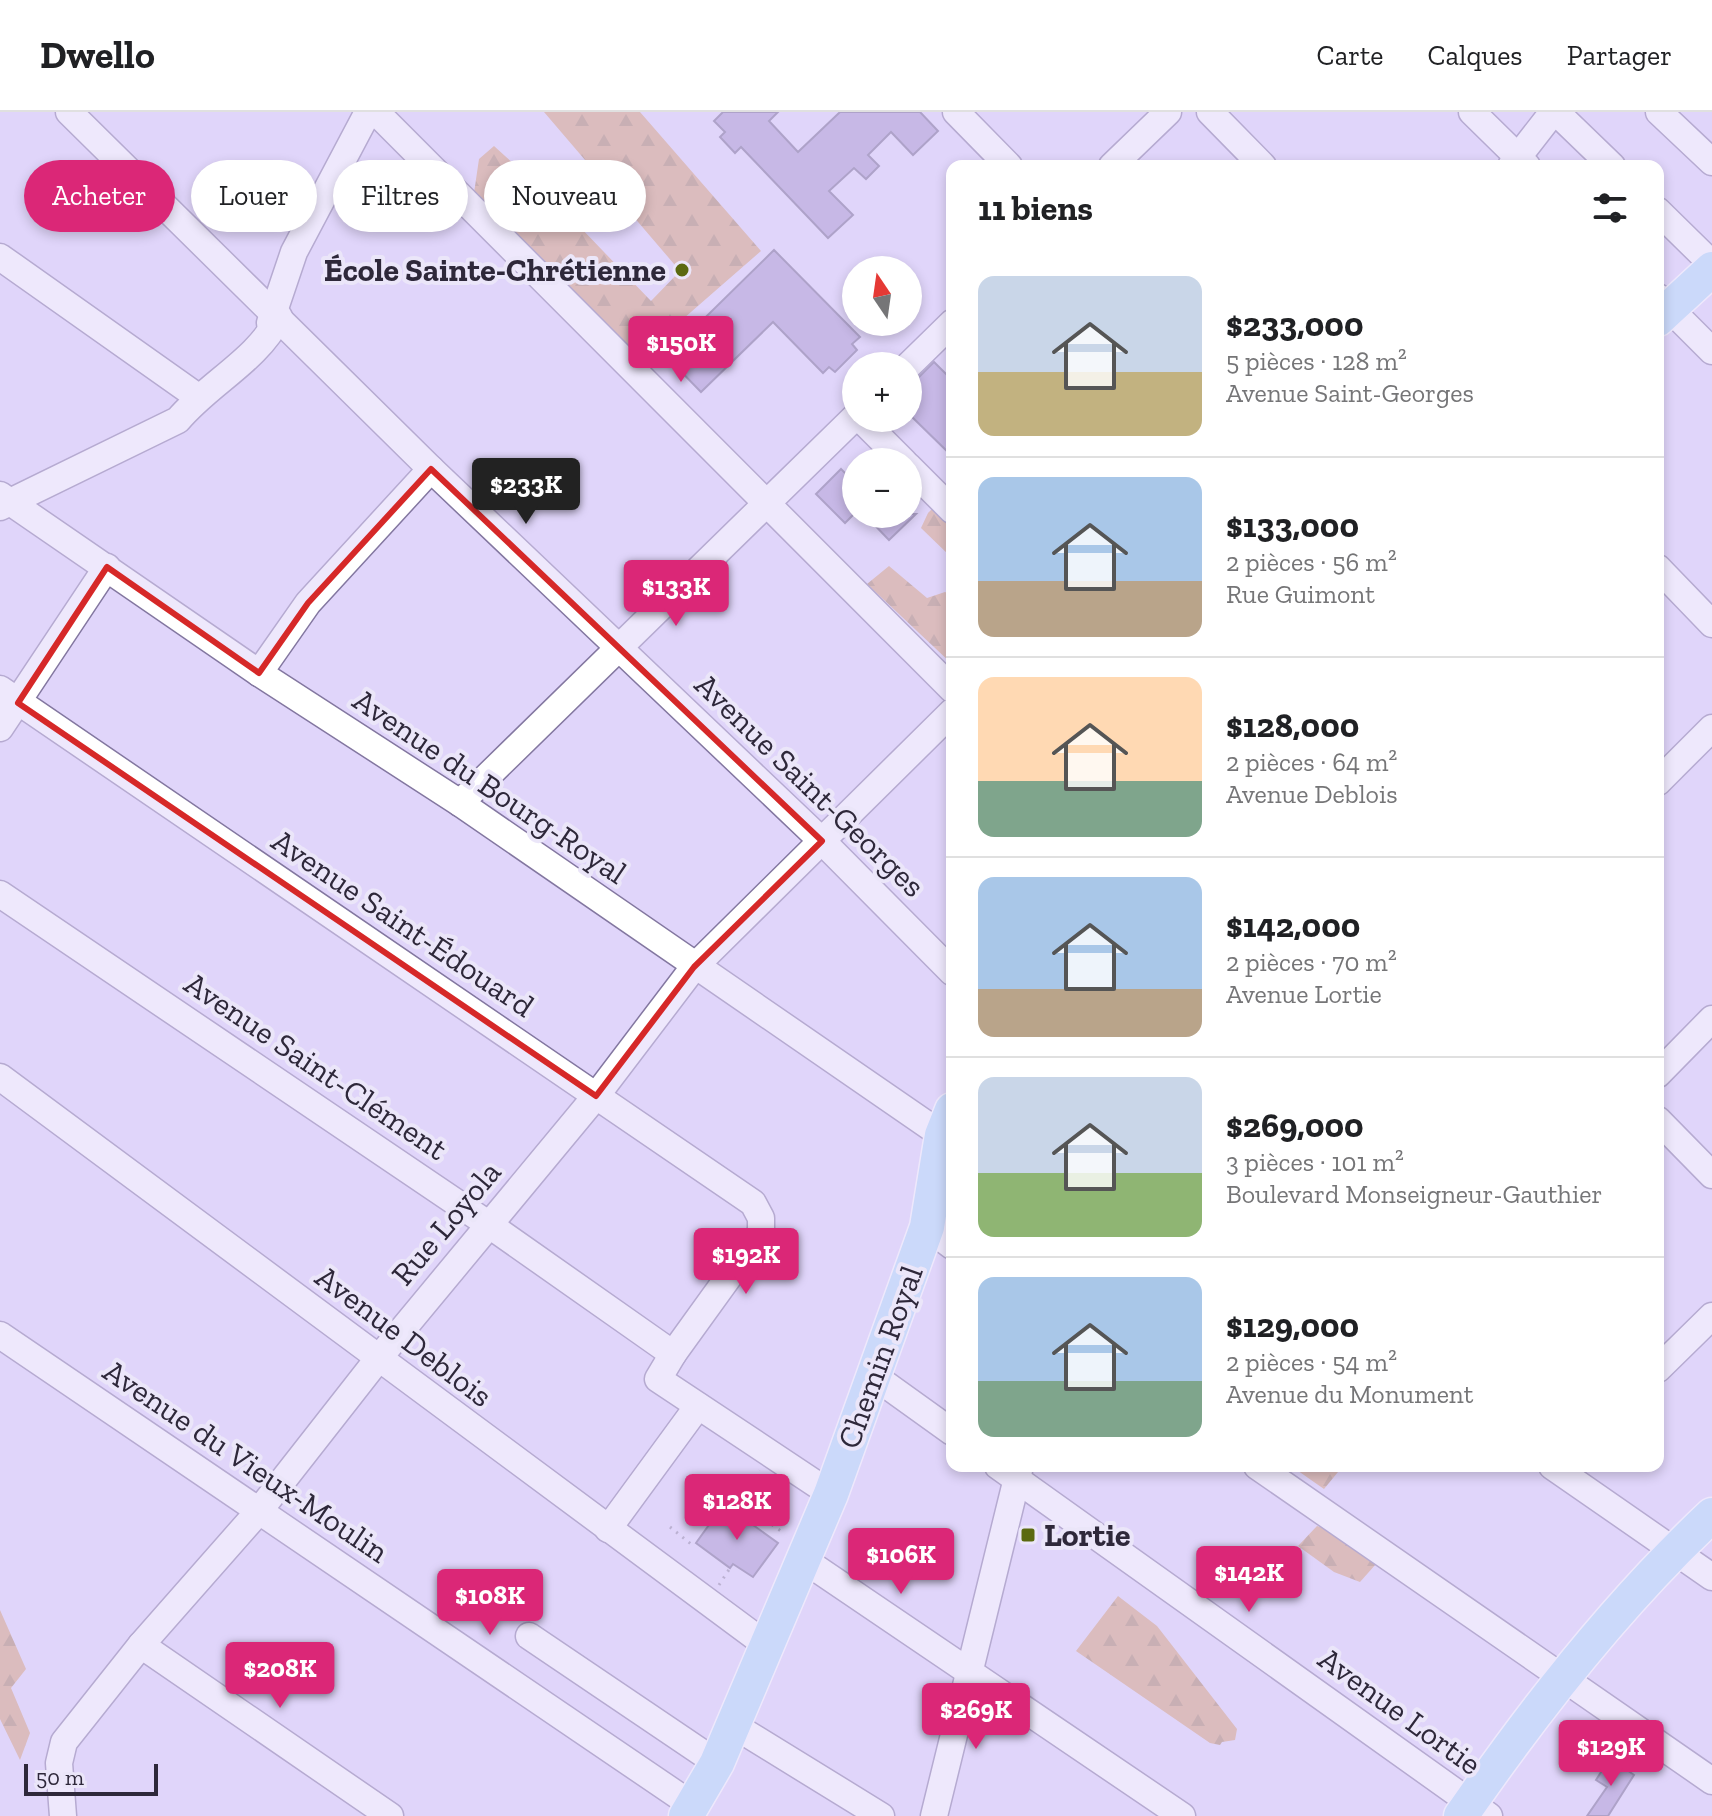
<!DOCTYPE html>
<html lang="fr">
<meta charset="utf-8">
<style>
:root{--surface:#fff;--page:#f2f2f2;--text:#202124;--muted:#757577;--line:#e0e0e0;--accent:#db2777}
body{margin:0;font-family:"Zilla Slab",serif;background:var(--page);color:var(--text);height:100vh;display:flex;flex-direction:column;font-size:30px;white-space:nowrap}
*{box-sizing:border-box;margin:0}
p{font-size:26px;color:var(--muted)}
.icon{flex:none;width:44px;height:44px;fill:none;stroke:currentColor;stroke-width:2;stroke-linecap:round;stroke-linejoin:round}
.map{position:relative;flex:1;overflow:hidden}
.side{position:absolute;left:946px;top:48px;width:718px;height:1312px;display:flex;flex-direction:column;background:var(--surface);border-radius:16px;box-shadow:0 4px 12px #0003}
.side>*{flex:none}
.top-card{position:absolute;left:24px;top:48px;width:760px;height:72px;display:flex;gap:16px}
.needle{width:52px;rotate:347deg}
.fabs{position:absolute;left:842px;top:144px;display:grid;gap:16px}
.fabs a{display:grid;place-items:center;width:80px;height:80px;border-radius:50%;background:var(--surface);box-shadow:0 4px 12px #0003;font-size:40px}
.scale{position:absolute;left:24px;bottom:20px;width:134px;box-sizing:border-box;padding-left:8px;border:4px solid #2e283a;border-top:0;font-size:22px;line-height:28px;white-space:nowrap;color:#2e283a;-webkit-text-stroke:6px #ebe6f9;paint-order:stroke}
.price{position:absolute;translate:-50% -68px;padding:0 18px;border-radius:8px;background:var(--accent);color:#fff;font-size:26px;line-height:52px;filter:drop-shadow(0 2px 4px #0008)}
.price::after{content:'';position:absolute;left:50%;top:48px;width:24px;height:18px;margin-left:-12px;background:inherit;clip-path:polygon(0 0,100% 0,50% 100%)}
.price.active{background:#222;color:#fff}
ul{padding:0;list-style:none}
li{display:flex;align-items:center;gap:24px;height:200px;padding:0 32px}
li+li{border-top:2px solid var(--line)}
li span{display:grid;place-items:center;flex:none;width:224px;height:160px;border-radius:16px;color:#555}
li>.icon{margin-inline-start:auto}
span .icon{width:96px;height:96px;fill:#fffc;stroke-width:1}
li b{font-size:34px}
h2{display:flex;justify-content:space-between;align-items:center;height:96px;padding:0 32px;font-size:34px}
.pill{padding:0 28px;border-radius:36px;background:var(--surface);box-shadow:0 4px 12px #0003;font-size:28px;line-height:72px}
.pill.active{background:var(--accent);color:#fff}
header{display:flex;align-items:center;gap:48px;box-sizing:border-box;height:112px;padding:0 40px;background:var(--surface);border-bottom:2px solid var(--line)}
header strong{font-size:38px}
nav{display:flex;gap:44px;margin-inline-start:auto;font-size:28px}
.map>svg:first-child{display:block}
.forest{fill:url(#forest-firs)}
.building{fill:#a896cf;stroke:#72658e;stroke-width:2}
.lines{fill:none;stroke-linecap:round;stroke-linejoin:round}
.minor-casing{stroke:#8377a0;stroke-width:29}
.major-casing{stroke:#fff;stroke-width:37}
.path{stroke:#8f86a2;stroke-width:3;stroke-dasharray:2 6;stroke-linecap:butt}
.minor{stroke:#fff;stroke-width:26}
.major{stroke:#b1ddfb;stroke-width:34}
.marked{fill:none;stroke:#d62828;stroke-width:6;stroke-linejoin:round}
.poi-dot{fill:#5b6910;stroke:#ebe6f9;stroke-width:3}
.labels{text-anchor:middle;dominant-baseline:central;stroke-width:8;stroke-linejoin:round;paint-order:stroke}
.poi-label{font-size:32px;font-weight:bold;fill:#2e283a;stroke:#ebe6f9;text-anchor:end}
.street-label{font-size:32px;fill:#2e283a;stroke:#ebe6f9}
</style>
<header>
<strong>Dwello</strong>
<nav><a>Carte</a><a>Calques</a><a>Partager</a></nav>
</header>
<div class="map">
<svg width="1712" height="1704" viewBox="0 0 1712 1704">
<defs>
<pattern id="forest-firs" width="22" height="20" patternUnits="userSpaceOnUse" patternTransform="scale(2)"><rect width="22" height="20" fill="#d49e75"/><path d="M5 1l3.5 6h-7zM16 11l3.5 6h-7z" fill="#ac8161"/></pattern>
</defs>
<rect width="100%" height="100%" fill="#e0d5fa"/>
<g class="forest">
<path d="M 544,0 L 640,0 L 761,139 L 629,254 L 474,81 L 479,47 L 494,34 L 556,90 L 651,189 L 680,159 Z"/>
<path d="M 948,381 L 952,385 L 952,446 L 921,416 L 928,401 Z"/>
<path d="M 889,454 L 927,486 L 945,480 L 952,483 L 952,552 L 867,472 Z"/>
<path d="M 1291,1354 L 1343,1354 L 1324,1377 Z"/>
<path d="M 1317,1414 L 1340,1421 L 1376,1452 L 1360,1470 L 1334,1460 L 1298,1434 Z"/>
<path d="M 1118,1484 L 1157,1514 L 1237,1617 L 1235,1628 L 1222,1630 L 1220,1633 L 1210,1631 L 1076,1539 Z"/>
<path d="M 0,1498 L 26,1557 L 11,1576 L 30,1621 L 20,1648 L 0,1607 Z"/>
</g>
<g class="building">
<path d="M 723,0 L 778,0 L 769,9 L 798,40 L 840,0 L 920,0 L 938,19 L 913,43 L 891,20 L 868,43 L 879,54 L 866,67 L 854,56 L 829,79 L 853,103 L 828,126 L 741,35 L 735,41 L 720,25 L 725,20 L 714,9 Z"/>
<path d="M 774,138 L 860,225 L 852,232 L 857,238 L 835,260 L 829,255 L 823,261 L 773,210 L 701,280 L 666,244 Z"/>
<path d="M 934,250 L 952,268 L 952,344 L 908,301 L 914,292 L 908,286 L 908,276 Z"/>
<path d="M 841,357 L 856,372 L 856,400 L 845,411 L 816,382 Z"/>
<path d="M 864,402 L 916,402 L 889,428 Z"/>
<path d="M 724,1392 L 778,1431 L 753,1465 L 733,1452 L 730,1456 L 696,1431 Z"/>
<path d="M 1610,1646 L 1634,1663 L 1608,1704 L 1587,1704 L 1607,1675 L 1596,1668 Z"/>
</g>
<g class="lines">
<g class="minor-casing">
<g id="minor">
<path d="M 69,0 L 431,357 L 822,729 L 952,860"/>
<path d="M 376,0 L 952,577"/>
<path d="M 956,0 L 1009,54"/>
<path d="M 1210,0 L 1263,54"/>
<path d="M 1472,0 L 1527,54"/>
<path d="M 1556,0 L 1612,54"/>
<path d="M 1659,0 L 1712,50"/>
<path d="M 1112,54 L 1168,0"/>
<path d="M 1511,54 L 1553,0"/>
<path d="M 1658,99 L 1712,152"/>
<path d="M 0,145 L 198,285"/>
<path d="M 1658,185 L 1712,239"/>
<path d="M 270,211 L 294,140 L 368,0"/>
<path d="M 908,254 L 952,211"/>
<path d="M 860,306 L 904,350"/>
<path d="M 908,354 L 952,398"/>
<path d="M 0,383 L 259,561 L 460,691 L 942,1023"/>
<path d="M 0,395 L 178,308 C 209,271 258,248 279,205"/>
<path d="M 1658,456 L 1712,512"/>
<path d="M 259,561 L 308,491 L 431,357"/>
<path d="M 0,577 L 753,1091 L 761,1106 L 761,1120 L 673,1242"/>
<path d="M 0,616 L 107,455"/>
<path d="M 1658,670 L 1712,616"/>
<path d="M 460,691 L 856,304"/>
<path d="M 0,782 L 488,1112 L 673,1242 L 658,1267 L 831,1382"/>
<path d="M 1658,962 L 1712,907"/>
<path d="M 0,965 L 769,1535"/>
<path d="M 1658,1008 L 1712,1063"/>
<path d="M 927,1115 L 952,1134"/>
<path d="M 0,1223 L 692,1693"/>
<path d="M 1658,1257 L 1712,1204"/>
<path d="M 874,1264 L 952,1320"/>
<path d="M 998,1354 L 1489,1704"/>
<path d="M 1257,1354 L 1712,1669"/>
<path d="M 1552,1354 L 1712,1465"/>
<path d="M 608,1417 L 698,1294"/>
<path d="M 804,1448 L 1182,1704"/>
<path d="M 529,1524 L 717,1651"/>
<path d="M 141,1533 L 390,1704"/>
<path d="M 733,1613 L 881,1704"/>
<path d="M 63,1704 L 59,1651 L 64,1630 L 141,1533 L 259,1399 L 378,1247 L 596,984 L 694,855 L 952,600"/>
<path d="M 934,1704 L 1020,1354"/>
</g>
</g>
<g class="major-casing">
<g id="major">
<path d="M 1658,207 L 1712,157"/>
<path d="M 686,1704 L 717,1651 L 831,1382 L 927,1115 L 942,1023 L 952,998"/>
<path d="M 1461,1704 C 1534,1598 1618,1491 1712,1403"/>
</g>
</g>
<g class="path">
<path d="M 707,1366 L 785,1422"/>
<path d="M 731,1397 L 759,1358"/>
<path d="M 670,1415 L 691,1432"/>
<path d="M 719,1473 L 730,1456"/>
</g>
<use href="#minor" class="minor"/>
<use href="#major" class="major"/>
</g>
<path d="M0 0H1712V1704H0ZM 431,357 L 822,729 L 694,855 L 596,984 L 18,591 L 107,455 L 259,561 L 308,491 Z" fill="#e0d5fa" fill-opacity=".55" fill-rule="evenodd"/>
<path class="marked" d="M 431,357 L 822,729 L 694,855 L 596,984 L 18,591 L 107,455 L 259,561 L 308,491 Z"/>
<g class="poi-dot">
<circle cx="682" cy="158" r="8"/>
<rect x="1020" y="1415" width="16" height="16" rx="4"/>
</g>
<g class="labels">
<g class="poi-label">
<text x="666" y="158">École Sainte-Chrétienne</text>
<text x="1044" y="1423" text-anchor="start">Lortie</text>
</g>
<g class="street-label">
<text transform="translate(810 673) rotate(44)">Avenue Saint-Georges</text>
<text transform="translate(490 674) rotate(34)">Avenue du Bourg-Royal</text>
<text transform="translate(403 811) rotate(34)">Avenue Saint-Édouard</text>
<text transform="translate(316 954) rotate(34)">Avenue Saint-Clément</text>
<text transform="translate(446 1111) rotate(-50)">Rue Loyola</text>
<text transform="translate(404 1224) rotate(37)">Avenue Deblois</text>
<text transform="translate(880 1245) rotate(-70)">Chemin Royal</text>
<text transform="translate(246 1349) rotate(34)">Avenue du Vieux-Moulin</text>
<text transform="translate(1400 1599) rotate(36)">Avenue Lortie</text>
</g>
</g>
</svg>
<div class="fabs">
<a><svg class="needle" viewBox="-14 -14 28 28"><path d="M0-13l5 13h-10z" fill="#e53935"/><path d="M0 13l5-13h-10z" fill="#757577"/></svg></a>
<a>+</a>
<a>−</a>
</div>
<div class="scale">50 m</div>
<b class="price" style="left:681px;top:272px">$150K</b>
<b class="price active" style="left:526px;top:414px">$233K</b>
<b class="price" style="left:676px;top:516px">$133K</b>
<b class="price" style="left:746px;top:1184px">$192K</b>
<b class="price" style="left:737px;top:1430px">$128K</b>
<b class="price" style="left:901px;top:1484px">$106K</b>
<b class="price" style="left:1249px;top:1502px">$142K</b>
<b class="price" style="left:490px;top:1525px">$108K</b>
<b class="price" style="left:280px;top:1598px">$208K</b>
<b class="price" style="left:976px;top:1639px">$269K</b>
<b class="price" style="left:1611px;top:1676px">$129K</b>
<div class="top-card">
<a class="pill active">Acheter</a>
<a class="pill">Louer</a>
<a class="pill">Filtres</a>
<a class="pill">Nouveau</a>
</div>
<section class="side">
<h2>11 biens<svg class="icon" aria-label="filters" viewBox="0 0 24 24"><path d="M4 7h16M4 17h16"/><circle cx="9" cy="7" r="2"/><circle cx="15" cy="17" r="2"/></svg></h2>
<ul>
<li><span style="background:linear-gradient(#c9d6e8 60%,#c2b280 0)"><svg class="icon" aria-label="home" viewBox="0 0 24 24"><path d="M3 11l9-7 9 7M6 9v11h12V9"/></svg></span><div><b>$233,000</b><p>5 pièces · 128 m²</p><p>Avenue Saint-Georges</p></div></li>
<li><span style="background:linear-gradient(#a9c7e8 65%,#b9a48a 0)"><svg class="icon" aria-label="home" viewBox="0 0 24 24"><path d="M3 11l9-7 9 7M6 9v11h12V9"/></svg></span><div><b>$133,000</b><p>2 pièces · 56 m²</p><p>Rue Guimont</p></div></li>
<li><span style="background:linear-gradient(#ffd9b3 65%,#7fa58c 0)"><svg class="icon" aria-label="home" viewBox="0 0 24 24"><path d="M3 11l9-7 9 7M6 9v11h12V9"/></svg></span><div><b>$128,000</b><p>2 pièces · 64 m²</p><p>Avenue Deblois</p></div></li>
<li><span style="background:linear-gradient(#a9c7e8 70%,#b9a48a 0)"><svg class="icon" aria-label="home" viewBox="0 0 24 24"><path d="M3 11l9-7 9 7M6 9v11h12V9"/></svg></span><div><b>$142,000</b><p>2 pièces · 70 m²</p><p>Avenue Lortie</p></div></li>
<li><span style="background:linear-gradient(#c9d6e8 60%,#8fb573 0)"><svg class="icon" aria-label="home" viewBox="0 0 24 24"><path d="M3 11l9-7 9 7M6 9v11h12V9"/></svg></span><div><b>$269,000</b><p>3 pièces · 101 m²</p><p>Boulevard Monseigneur-Gauthier</p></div></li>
<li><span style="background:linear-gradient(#a9c7e8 65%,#7fa58c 0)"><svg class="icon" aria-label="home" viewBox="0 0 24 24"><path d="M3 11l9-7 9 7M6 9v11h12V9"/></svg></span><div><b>$129,000</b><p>2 pièces · 54 m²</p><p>Avenue du Monument</p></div></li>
</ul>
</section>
</div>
